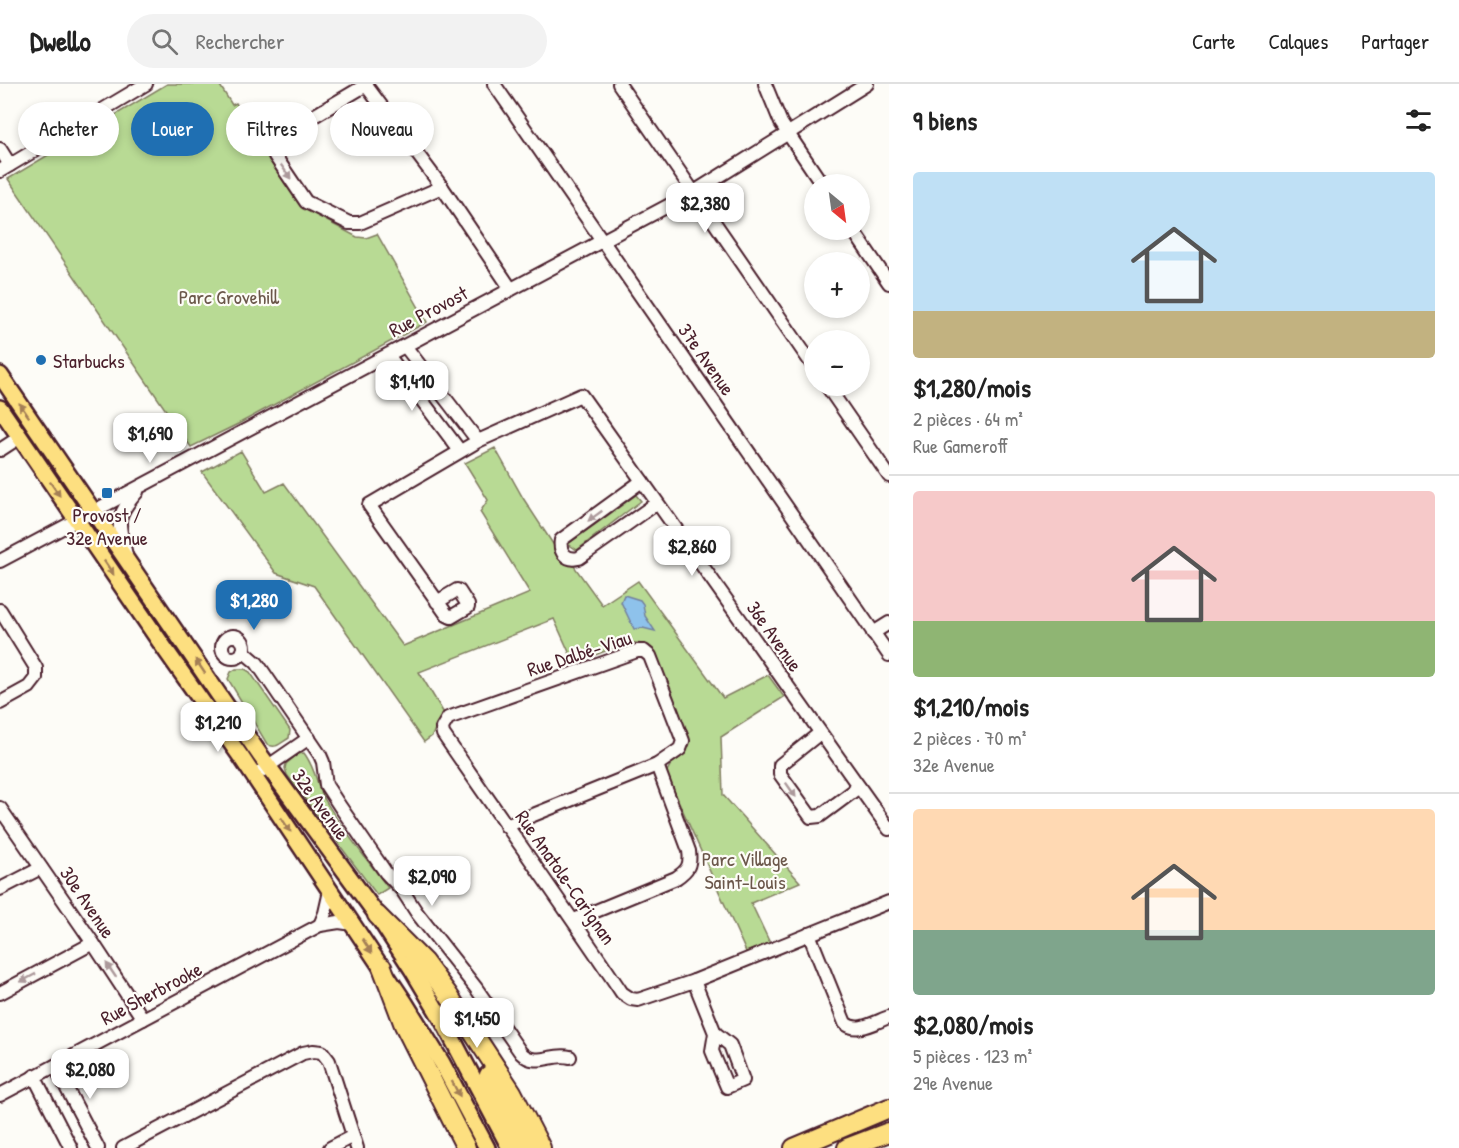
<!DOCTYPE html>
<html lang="fr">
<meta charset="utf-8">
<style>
:root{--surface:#fff;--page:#f2f2f2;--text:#222;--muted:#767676;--line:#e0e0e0;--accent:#1f6fb2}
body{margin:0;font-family:"Patrick Hand",sans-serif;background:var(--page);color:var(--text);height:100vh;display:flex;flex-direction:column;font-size:22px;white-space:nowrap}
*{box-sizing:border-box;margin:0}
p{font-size:20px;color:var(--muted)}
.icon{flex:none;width:33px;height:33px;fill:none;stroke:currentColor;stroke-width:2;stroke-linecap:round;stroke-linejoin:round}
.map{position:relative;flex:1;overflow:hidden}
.panel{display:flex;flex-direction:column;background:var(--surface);width:570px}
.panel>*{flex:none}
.top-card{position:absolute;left:18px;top:18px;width:570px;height:54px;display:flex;gap:12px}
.needle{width:39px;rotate:151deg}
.fabs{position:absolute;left:804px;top:90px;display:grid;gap:12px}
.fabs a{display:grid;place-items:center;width:66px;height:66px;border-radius:50%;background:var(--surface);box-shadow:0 3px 9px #0003;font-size:30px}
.price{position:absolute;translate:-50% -51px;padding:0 14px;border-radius:12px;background:#fff;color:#222;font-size:20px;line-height:39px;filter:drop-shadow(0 2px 3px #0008)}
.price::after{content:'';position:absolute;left:50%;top:36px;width:18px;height:14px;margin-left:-9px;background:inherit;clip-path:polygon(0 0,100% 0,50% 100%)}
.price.selected{background:var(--accent);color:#fff}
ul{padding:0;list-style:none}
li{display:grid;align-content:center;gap:12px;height:318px;padding:0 24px}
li+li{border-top:2px solid var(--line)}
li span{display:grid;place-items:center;height:186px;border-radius:6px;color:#555}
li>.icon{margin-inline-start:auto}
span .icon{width:108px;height:108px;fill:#fffc;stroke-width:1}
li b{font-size:26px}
h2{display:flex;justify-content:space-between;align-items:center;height:72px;padding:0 24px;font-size:26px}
.chip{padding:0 21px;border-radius:27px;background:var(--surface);box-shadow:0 3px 9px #0003;font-size:21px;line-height:54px}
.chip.selected{background:var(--accent);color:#fff}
header{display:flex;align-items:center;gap:36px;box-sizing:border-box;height:84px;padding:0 30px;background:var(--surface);border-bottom:2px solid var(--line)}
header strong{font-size:28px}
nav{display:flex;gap:33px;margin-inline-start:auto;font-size:21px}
.search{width:420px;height:54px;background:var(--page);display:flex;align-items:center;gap:15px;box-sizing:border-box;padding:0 21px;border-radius:33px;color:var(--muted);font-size:22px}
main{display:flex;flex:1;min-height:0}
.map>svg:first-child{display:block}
.green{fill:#b8da94;stroke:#817c60;stroke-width:1.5}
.water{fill:#8ec2eb;stroke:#73819e;stroke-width:1.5}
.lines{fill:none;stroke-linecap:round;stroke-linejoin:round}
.minor-casing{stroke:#4a1f2b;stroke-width:16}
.major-casing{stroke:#4a1f2b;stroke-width:20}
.highway-casing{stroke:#4a1f2b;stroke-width:22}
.minor{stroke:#fdfcf7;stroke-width:12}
.major{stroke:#fddf80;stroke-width:15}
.highway{stroke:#fddf80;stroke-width:18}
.oneway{fill:#ac999b}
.oneway2{fill:#a47f56}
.poi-dot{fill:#1f6fb2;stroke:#fdfcf7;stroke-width:2}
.labels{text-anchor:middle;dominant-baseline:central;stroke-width:4.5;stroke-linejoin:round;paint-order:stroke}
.park-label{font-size:20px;fill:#6b574a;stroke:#fdfcf7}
.street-label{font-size:20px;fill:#4a1f2b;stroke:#fdfcf7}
.poi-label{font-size:20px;fill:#4a1f2b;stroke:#fdfcf7;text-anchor:start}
</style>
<header>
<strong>Dwello</strong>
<div class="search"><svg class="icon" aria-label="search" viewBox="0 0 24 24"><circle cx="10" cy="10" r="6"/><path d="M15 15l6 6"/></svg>Rechercher</div>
<nav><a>Carte</a><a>Calques</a><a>Partager</a></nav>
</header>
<main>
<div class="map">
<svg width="889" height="1064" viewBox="0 0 889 1064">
<rect width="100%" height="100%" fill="#fdfcf7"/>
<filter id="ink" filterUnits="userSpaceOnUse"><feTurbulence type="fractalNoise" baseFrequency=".0167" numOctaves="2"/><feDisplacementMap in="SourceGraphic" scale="12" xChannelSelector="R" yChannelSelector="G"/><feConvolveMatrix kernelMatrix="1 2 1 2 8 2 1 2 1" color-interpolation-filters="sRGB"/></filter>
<g filter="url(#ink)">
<g class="green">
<path d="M 167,0 L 219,0 L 232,21 L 236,19 L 261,60 L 267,67 L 271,76 L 298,116 L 306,125 L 312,129 L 357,153 L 366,154 L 377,150 L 427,238 L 238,340 L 191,363 L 8,95 Z"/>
<path d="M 495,364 L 523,414 L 553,460 L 567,479 L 574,482 L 602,521 L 638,497 L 723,614 L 768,591 L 784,613 L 721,653 L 723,711 L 800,798 L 751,819 L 770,859 L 746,868 L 666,689 L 671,680 L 680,674 L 687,666 L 688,653 L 655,568 L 642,560 L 629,558 L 574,579 L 554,535 L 419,588 L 445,631 L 438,638 L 432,652 L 424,658 L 314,502 L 276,489 L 202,388 L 241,367 L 266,408 L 284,399 L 403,562 L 530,509 L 480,428 L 488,416 L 465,379 Z"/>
<path d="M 636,411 L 641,417 L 577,466 L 568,460 Z"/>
<path d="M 236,585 L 245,585 L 250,588 L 290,646 L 289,654 C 281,659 275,666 267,660 L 228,595 L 231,588 Z"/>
<path d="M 304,669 C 316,685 316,700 325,716 C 343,747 367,775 388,804 L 377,811 L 287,691 L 285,684 L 286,680 L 298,670 Z"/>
</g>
<path class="water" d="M 624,511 L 640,516 L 643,520 L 645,532 L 655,547 L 643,544 L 634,545 L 621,518 Z"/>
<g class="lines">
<g class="minor-casing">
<g id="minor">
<path d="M 365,0 L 442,103 L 511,205"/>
<path d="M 494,0 L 889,571"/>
<path d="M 619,0 L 814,283"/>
<path d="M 765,0 L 781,39 L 822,100"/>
<path d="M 366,1 L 275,55 L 273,63 L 275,72 L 306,118 L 349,139 L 360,139 L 442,103"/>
<path d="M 0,65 L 10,81"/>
<path d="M 0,87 L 146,0"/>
<path d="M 853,146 L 889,199"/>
<path d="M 405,262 L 478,357"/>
<path d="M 388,271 L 460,367"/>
<path d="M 827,302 L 889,392"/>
<path d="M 0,366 L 20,353"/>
<path d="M 642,397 L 561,456 C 559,468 566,477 579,474 L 657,419"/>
<path d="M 126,471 C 119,439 113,435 137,408"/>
<path d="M 0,477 L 694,108 L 867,0"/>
<path d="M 437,518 L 457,506 L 459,507 L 468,521 L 468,523 L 451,533 L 447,531 L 369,421 L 478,357 L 581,311 L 889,745"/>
<path d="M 0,526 L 36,584 L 36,594 L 29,603 L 0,619"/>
<path d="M 873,549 L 889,539"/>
<circle cx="233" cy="563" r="11"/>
<path d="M 243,567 L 257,579 L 320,671 L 323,678 L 326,701 L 339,721 L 386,789 L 402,806 L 417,829 L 476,904 L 521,969 C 536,984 553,968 570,973"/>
<path d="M 820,649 L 780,681 L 780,690 L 811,733 L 820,732 L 859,703"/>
<path d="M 254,692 L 309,654"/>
<path d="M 0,724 L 93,859 L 143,935"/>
<path d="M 506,742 L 657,681 L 680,665 L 683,657 L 650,572 L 644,567 L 637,567 L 448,634 L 442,644 L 443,650 C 503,737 564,822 622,909 L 631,915 L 638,916 L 694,897 L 889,818"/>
<path d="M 0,805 L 41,784"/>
<path d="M 574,836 L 676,794 C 688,786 691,781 689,767 L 657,681"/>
<path d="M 320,841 L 325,829 L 330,807"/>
<path d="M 809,850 L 845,939 C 857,950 875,938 889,933"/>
<path d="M 694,897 L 715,949 L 712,967 L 727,1003 L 743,996 L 730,961 L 715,949"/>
<path d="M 0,909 L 93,859"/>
<path d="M 55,982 L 98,1064"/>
<path d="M 34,992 L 71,1064"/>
<path d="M 0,1011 L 320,841 L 339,838 L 353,840"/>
<path d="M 123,1064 L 303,969 L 313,967 L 322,968 L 329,977 L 357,1064"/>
<path d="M 330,1064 L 353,1052"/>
</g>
</g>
<g class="major-casing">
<g id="major">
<path d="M 0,291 L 260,671 L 377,831 L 412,885 L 443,937 L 510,1064"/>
<path d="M 0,324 L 167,568 L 241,673 L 405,919 L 442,979 L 487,1064"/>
</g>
</g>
<g class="highway-casing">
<g id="highway">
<path d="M 377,831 L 424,878 L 447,909 L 512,1008 L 541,1064"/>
<path d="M 382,883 L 404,941 L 466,1064"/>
<path d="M 489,991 L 526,1064"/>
<path d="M 794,1064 L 889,1024"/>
<path d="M 847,1064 L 889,1048"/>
</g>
</g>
<use href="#minor" class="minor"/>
<use href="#major" class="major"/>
<use href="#highway" class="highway"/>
</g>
<defs><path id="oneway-solid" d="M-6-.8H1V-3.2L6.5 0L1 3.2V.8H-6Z" transform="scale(1.5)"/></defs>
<g class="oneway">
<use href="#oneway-solid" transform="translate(286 88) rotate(55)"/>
<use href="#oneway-solid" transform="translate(595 432) rotate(144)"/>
<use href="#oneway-solid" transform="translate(791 706) rotate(55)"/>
<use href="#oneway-solid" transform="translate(111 886) rotate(-124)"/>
<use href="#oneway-solid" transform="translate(28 894) rotate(152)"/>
</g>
<g class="oneway2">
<use href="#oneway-solid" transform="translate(24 326) rotate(-125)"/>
<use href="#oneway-solid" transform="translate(55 405) rotate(55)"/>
<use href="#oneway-solid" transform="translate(109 484) rotate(56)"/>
<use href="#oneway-solid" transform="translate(200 582) rotate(-124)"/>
<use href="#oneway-solid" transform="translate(286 741) rotate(56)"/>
<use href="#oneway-solid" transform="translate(367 862) rotate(57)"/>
<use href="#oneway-solid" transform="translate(456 1005) rotate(62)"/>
</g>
</g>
<g class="poi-dot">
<circle cx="41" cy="276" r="6"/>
<rect x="101" y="403" width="12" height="12" rx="3"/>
</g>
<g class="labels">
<g class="park-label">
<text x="229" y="212">Parc Grovehill</text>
<text x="745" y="774">Parc Village<tspan x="745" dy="23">Saint-Louis</tspan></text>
</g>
<g class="street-label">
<text transform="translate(428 227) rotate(-28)">Rue Provost</text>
<text transform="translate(707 275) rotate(55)">37e Avenue</text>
<text transform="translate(775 552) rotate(55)">36e Avenue</text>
<text transform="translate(579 569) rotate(-18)">Rue Dalbé-Viau</text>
<text transform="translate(321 720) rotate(54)">32e Avenue</text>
<text transform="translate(566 793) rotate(55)">Rue Anatole-Carignan</text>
<text transform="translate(88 818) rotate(56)">30e Avenue</text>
<text transform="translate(151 909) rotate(-28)">Rue Sherbrooke</text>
</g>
<g class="poi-label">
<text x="53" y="276">Starbucks</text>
<text x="107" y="430" text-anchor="middle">Provost /<tspan x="107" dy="23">32e Avenue</tspan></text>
</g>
</g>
</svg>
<div class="fabs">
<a><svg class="needle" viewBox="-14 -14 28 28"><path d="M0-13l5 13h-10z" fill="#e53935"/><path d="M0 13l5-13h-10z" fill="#767676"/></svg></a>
<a>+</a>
<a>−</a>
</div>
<b class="price" style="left:705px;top:150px">$2,380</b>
<b class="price" style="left:412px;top:328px">$1,410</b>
<b class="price" style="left:150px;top:380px">$1,690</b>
<b class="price" style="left:692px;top:493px">$2,860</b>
<b class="price selected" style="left:254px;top:547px">$1,280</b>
<b class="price" style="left:218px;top:669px">$1,210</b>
<b class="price" style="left:432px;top:823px">$2,090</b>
<b class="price" style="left:477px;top:965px">$1,450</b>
<b class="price" style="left:90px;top:1016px">$2,080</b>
<div class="top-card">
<a class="chip">Acheter</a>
<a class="chip selected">Louer</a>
<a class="chip">Filtres</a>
<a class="chip">Nouveau</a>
</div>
</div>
<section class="panel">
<h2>9 biens<svg class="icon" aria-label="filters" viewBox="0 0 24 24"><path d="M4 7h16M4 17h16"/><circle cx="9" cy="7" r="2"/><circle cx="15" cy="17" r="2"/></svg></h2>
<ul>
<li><span style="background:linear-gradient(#bfe0f5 75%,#c2b280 0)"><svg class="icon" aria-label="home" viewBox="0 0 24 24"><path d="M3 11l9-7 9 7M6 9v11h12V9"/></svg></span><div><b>$1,280/mois</b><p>2 pièces · 64 m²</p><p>Rue Gameroff</p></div></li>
<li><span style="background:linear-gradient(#f6c9c9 70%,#8fb573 0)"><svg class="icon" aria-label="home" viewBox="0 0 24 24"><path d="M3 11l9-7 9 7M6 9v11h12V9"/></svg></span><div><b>$1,210/mois</b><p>2 pièces · 70 m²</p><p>32e Avenue</p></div></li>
<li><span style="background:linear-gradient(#ffd9b3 65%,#7fa58c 0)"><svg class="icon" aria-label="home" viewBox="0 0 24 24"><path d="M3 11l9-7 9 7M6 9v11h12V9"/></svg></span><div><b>$2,080/mois</b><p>5 pièces · 123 m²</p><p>29e Avenue</p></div></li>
</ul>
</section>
</main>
